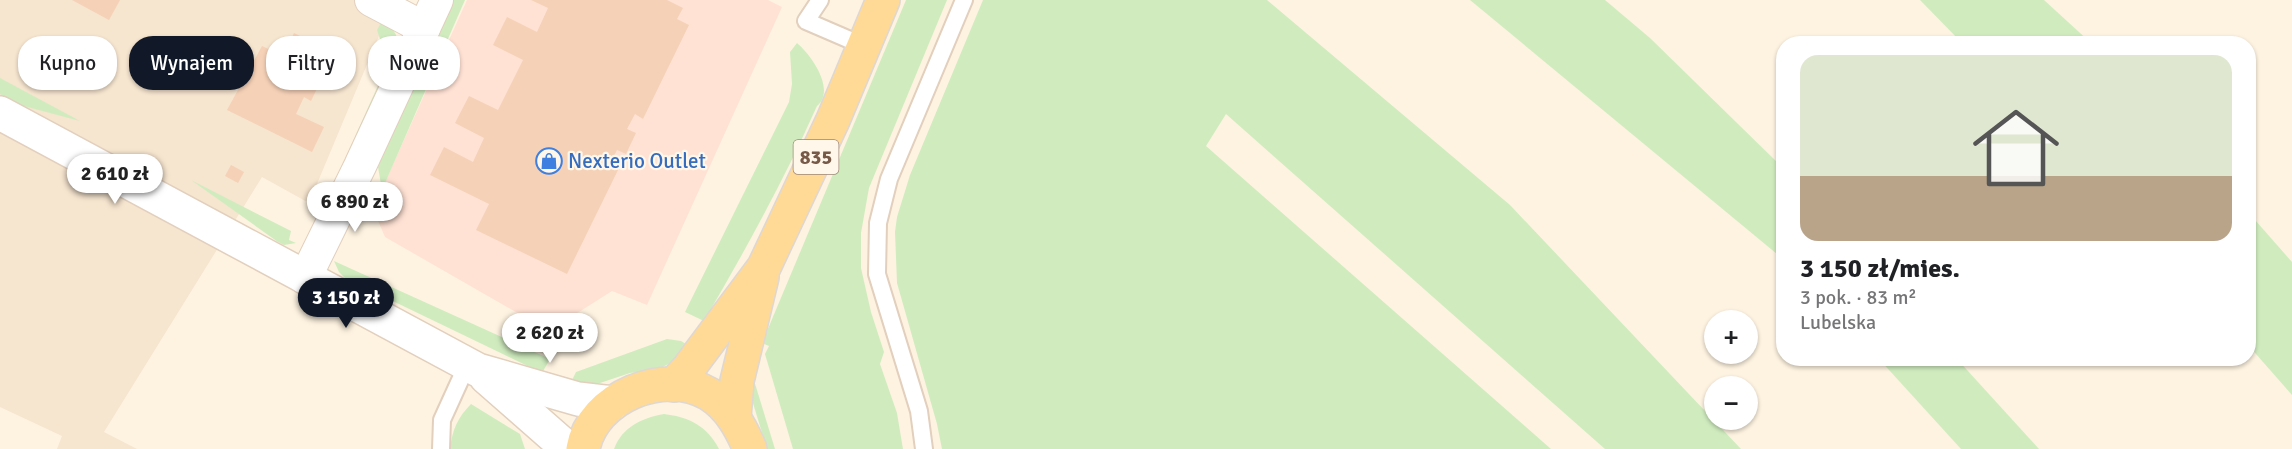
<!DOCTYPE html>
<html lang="pl">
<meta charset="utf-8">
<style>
:root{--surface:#fff;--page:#f6f6f6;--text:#202124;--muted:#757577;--accent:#111827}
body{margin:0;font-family:Signika,sans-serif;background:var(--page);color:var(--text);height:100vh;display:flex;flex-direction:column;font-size:22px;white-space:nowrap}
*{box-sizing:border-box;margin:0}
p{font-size:20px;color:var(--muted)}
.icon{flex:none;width:33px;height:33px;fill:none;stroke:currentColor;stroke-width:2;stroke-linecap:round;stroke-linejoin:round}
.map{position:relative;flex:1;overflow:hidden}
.side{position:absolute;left:1776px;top:36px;width:480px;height:330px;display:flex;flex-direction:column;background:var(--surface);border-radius:24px;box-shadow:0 2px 4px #0004}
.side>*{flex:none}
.guide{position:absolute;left:18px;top:36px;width:570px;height:54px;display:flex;gap:12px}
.buttons{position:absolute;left:1704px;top:310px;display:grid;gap:12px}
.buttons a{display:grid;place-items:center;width:54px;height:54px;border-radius:50%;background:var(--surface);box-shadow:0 2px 4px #0004;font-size:30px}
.price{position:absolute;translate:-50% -51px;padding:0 14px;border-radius:21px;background:#fff;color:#222;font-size:20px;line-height:39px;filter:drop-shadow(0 2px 3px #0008)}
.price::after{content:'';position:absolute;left:50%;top:36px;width:18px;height:14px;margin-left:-9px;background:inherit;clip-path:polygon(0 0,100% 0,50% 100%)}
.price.active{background:var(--accent);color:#fff}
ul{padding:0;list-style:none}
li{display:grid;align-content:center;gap:12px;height:318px;padding:0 24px}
li span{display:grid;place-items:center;height:186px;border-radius:18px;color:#555}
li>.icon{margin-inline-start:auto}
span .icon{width:108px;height:108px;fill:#fffc;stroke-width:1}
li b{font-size:26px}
.chip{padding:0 21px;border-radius:24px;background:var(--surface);box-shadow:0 2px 4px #0004;font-size:21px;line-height:54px}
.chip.active{background:var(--accent);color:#fff}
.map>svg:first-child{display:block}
.residential{fill:#f6e5cf}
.commercial{fill:#ffe2d4}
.green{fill:#d0ecbf}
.building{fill:#f5d1b7}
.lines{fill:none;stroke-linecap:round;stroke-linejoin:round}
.service-casing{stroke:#e2cfbd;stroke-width:20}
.minor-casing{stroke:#e2cfbd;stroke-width:34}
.tertiary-casing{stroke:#e2cfbd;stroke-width:36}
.primary-casing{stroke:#ded7d3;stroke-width:36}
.service{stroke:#fff;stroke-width:16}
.minor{stroke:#fff;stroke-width:32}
.tertiary{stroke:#fff;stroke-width:33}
.primary{stroke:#ffda97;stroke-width:33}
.labels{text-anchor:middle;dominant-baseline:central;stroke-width:4.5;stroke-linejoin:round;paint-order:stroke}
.shield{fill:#fff7e9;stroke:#9f8878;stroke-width:1.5}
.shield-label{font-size:20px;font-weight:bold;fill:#765947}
.shop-label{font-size:21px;fill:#366cbe;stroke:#fff7e9;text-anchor:start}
</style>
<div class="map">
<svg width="2292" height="449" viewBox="0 0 2292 449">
<rect width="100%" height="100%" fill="#fef3e1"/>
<path class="residential" d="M 0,0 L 394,0 L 309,203 L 262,177 L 104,432 L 137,449 L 57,449 L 62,436 L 0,407 Z"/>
<path class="commercial" d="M 467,0 L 768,0 L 782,7 L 647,305 L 612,291 L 549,331 L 385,237 L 373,209 Z"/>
<g class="green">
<path d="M 451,0 L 465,0 L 382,190 L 378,167 Z"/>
<path d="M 906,0 L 947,0 L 869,188 L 861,233 L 861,268 L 871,312 L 884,352 L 880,364 L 897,413 L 903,449 L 793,449 L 765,354 L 769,346 L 762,343 Z"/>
<path d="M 983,0 L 1267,0 L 1510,205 L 1741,449 L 1605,449 L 1226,114 L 1206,146 L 1551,449 L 942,449 L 937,424 L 897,283 L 895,232 L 897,217 L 910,175 Z"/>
<path d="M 1470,0 L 1605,0 L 1650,38 L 1783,168 L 1783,259 Z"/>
<path d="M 1920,0 L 2044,0 L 2091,43 L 1962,43 Z"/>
<path d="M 382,21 C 395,29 400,37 398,53 L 332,188 L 388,63 L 377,30 Z"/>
<path d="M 797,43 C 812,56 836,90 817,106 C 784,180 745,251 704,321 L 685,312 L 789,102 L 792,84 L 790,52 Z"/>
<path d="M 0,78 L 80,121 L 20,105 L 0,94 Z"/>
<path d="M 191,180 L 291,231 L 289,240 L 296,243 L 284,245 L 278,242 Z"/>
<path d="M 2248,212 L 2292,262 L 2292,395 L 2249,346 Z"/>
<path d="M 334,261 L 550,359 L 542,373 L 345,278 L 339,272 Z"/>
<path d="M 667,339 L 681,341 L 691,347 L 676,360 L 659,369 L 630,373 L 594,385 L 571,382 L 576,372 Z"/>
<path d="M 1879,359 L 1957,359 L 2039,449 L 1961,449 Z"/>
<path d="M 753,377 L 775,449 L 767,449 L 752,400 Z"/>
<path d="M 471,404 L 520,434 L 525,449 L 450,449 C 452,430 458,417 471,404 Z"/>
<path d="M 664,414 C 689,417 707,426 719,449 L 614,449 C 622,427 642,418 664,414 Z"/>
</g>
<g class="building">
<path d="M 72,0 L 120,0 L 109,20 Z"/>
<path d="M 531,0 L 667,0 L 683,8 L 677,19 L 689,25 L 643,119 L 635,114 L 627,129 L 636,133 L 626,154 L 617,150 L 610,164 L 619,168 L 567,274 L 476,230 L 489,204 L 430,175 L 444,147 L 473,162 L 484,138 L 455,123 L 469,96 L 498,110 L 523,60 L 493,45 L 507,17 L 537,32 L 548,8 Z"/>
<path d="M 294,33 L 335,53 L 336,63 L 333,70 L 325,72 L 311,101 L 304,97 L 296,114 L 324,127 L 312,152 L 227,110 L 262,46 L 283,56 Z"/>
<path d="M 231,165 L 244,172 L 238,183 L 225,176 Z"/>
</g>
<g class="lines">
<g class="service-casing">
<g id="service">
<path d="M 820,0 L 806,21 L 864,46"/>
<path d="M 441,449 L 442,420 L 467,365"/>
<path d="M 924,449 L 919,411 L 877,274 L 878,223 L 889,179 L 964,0"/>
</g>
</g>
<g class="minor-casing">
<g id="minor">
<path d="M 371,0 L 424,28"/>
<path d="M 305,278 L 360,166 L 437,0"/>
</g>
</g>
<g class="tertiary-casing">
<g id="tertiary">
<path d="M 0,113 L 478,370 L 578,399 L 613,403"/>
<path d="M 486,377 L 568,449"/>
</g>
</g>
<g class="primary-casing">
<g id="primary">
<path d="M 673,385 L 688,369 L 764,267 L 833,120 L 883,0"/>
<path d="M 734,417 L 737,381 L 762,277"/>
<path d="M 583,449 C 592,397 665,367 709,394 C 730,407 741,428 750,449"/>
</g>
</g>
<use href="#service" class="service"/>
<use href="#minor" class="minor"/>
<use href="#tertiary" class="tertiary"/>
<use href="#primary" class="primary"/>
</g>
<defs>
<g id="shop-ring" transform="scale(1.35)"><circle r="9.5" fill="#fff7e9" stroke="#3f7fe0" stroke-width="1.5"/><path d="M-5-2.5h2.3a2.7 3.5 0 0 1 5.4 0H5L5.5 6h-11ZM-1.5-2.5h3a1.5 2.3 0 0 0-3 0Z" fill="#3f7fe0"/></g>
</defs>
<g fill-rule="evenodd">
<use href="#shop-ring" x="549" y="161"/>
</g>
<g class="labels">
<rect class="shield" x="793.5" y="140" width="45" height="34" rx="4.5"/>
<g class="shield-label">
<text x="816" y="157">835</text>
</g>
<g class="shop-label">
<text x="568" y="161">Nexterio Outlet</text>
</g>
</g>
</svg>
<div class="buttons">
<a>+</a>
<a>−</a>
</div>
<b class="price" style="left:115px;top:205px">2 610 zł</b>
<b class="price" style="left:355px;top:233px">6 890 zł</b>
<b class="price active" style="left:346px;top:329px">3 150 zł</b>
<b class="price" style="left:550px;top:364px">2 620 zł</b>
<div class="guide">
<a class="chip">Kupno</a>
<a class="chip active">Wynajem</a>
<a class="chip">Filtry</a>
<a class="chip">Nowe</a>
</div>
<section class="side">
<ul>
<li><span style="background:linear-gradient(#dfe7d0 65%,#b9a48a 0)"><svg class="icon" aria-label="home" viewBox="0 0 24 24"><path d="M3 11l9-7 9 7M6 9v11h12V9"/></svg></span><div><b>3 150 zł/mies.</b><p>3 pok. · 83 m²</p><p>Lubelska</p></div></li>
</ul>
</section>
</div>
